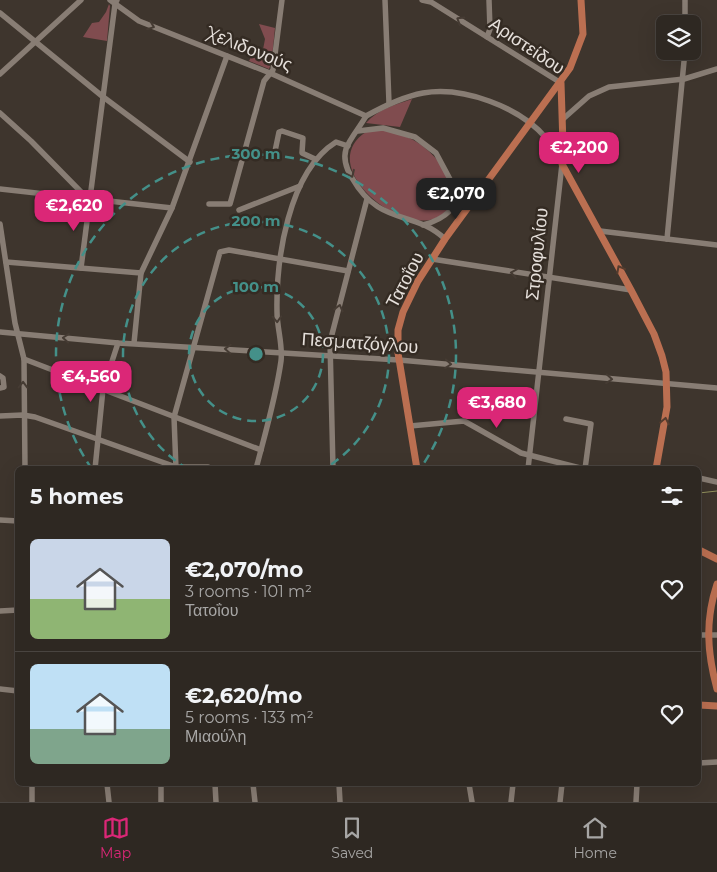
<!DOCTYPE html>
<meta charset="utf-8">
<style>
:root{--surface:#2e2822;--page:#3a342f;--text:#f1f3f6;--muted:#a7a6a5;--line:#494440;--accent:#db2777}
body{margin:0;font-family:Montserrat,sans-serif;background:var(--page);color:var(--text);height:100vh;display:flex;flex-direction:column;font-size:19px;white-space:nowrap}
*{box-sizing:border-box;margin:0}
p{font-size:16px;color:var(--muted)}
.icon{flex:none;width:28px;height:28px;fill:none;stroke:currentColor;stroke-width:2;stroke-linecap:round;stroke-linejoin:round}
.map{position:relative;flex:1;overflow:hidden}
.panel{position:absolute;left:15px;top:466px;width:686px;height:320px;display:flex;flex-direction:column;background:var(--surface);border-radius:8px;box-shadow:0 5px 20px #0002,0 0 0 1px var(--line)}
.panel>*{flex:none}
.tools{position:absolute;left:656px;top:15px;display:grid;gap:10px}
.tools a{display:grid;place-items:center;width:45px;height:45px;border-radius:8px;background:var(--surface);box-shadow:0 5px 20px #0002,0 0 0 1px var(--line);font-size:25px}
.price{position:absolute;translate:-50% -42px;padding:0 11px;border-radius:10px;background:var(--accent);color:#fff;font-size:16px;line-height:32px;filter:drop-shadow(0 1px 2px #0008)}
.price::after{content:'';position:absolute;left:50%;top:30px;width:15px;height:11px;margin-left:-8px;background:inherit;clip-path:polygon(0 0,100% 0,50% 100%)}
.price.on{background:#222;color:#fff}
ul{padding:0;list-style:none}
li{display:flex;align-items:center;gap:15px;height:125px;padding:0 15px}
li+li{border-top:1px solid var(--line)}
li span{display:grid;place-items:center;flex:none;width:140px;height:100px;border-radius:8px;color:#555}
li>.icon{margin-inline-start:auto}
span .icon{width:60px;height:60px;fill:#fffc;stroke-width:1}
li b{font-size:21px}
h2{display:flex;justify-content:space-between;align-items:center;height:60px;padding:0 15px;font-size:21px}
.dock{display:flex;justify-content:space-around;align-items:center;height:70px;border-top:1px solid var(--line);background:var(--surface);font-size:14px;color:var(--muted)}
.dock a{display:grid;justify-items:center;gap:2px}
.dock .on{color:var(--accent)}
.map>svg:first-child{display:block}
.green{fill:#804c4f}
.lines{fill:none;stroke-linecap:round;stroke-linejoin:round}
.stream{stroke:#93925e;stroke-width:1}
.minor{stroke:#887d74;stroke-width:5.5}
.major{stroke:#bb6f51;stroke-width:7}
.oneway{stroke:#453b33}
.oneway2{stroke:#563c2e}
.ring{fill:none;stroke:#449089;stroke-width:2.5;stroke-dasharray:9 6}
.labels{text-anchor:middle;dominant-baseline:central;stroke-width:5;stroke-linejoin:round;paint-order:stroke}
.street-label{font-size:18px;fill:#e5dfda;stroke:#342b23}
.centre{fill:#449089;stroke:#342b23;stroke-width:2.5}
.ring-label{font-size:15px;text-anchor:middle;font-weight:bold;fill:#449089;stroke:#342b23;stroke-width:5;stroke-linejoin:round;paint-order:stroke}
</style>
<div class="map">
<svg width="717" height="802" viewBox="0 0 717 802">
<rect width="100%" height="100%" fill="#3e352d"/>
<g class="green">
<path d="M 109,4 L 110,6 L 107,41 L 83,37 L 92,23 L 99,22 L 106,12 Z"/>
<path d="M 259,24 L 275,28 C 274,37 272,65 269,69 L 249,61 L 251,57 L 261,60 L 265,39 Z"/>
<path d="M 412,99 L 400,127 L 366,123 C 378,109 395,105 412,99 Z"/>
<path d="M 382,130 C 394,133 405,135 415,141 C 440,155 474,201 436,218 C 398,235 315,165 366,132 Z"/>
</g>
<g class="lines">
<path class="stream" d="M 699,493 L 717,491"/>
<g class="minor">
<path d="M 110,0 L 139,21 L 270,73 L 366,116"/>
<path d="M 385,0 L 389,103"/>
<path d="M 422,0 L 431,2 L 561,83"/>
<path d="M 0,13 L 102,96 L 190,162"/>
<path d="M 685,24 L 685,0"/>
<path d="M 487,37 L 490,29 L 489,0"/>
<path d="M 0,74 L 81,0"/>
<path d="M 0,113 L 31,141 L 88,199"/>
<path d="M 366,116 C 384,106 402,97 423,93 C 463,86 520,107 546,138 C 552,145 557,155 562,164 L 528,469"/>
<path d="M 366,116 C 360,127 350,138 346,149 C 343,159 347,170 352,178 C 380,227 413,209 445,239"/>
<path d="M 563,119 L 589,96 L 609,87 L 684,79 L 717,69"/>
<path d="M 358,131 L 383,128 L 415,137 L 436,153 L 452,183 L 459,188 L 479,193"/>
<path d="M 274,156 L 279,132 L 282,131 L 303,138 L 302,153 L 315,159"/>
<path d="M 0,189 L 172,208"/>
<path d="M 209,204 L 230,204 L 264,81 L 273,70 L 282,0"/>
<path d="M 239,210 L 300,186"/>
<path d="M 0,224 L 15,323 L 24,359 L 25,469"/>
<path d="M 423,225 C 442,220 458,210 459,188"/>
<path d="M 600,231 L 717,245"/>
<path d="M 667,239 L 685,51"/>
<path d="M 432,259 L 631,290"/>
<path d="M 6,262 L 141,273"/>
<path d="M 81,268 L 115,4 L 117,0"/>
<path d="M 0,332 L 118,343 L 399,360 L 717,388"/>
<path d="M 134,343 L 141,273 L 172,208 L 227,56"/>
<path d="M 24,359 L 261,450"/>
<path d="M 0,376 L 3,378 L 4,387 L 0,388"/>
<path d="M 0,416 L 23,415 L 35,417 L 176,467 L 208,467"/>
<path d="M 566,419 L 591,424 L 585,469"/>
<path d="M 410,426 L 464,421 L 521,453 L 584,469"/>
<path d="M 95,469 L 103,389 L 118,343"/>
<path d="M 176,469 L 174,417 L 220,252 L 229,250 L 348,271"/>
<path d="M 256,469 C 265,434 276,397 281,361 C 283,345 277,328 277,312 C 276,260 288,172 336,142 L 348,146"/>
<path d="M 333,469 L 330,342 L 367,199"/>
<path d="M 699,478 L 717,482"/>
<path d="M 0,520 L 18,521"/>
<path d="M 0,611 L 18,610"/>
<path d="M 699,635 L 717,635"/>
<path d="M 0,689 L 18,691"/>
<path d="M 699,763 L 717,762"/>
<path d="M 32,784 L 32,802"/>
<path d="M 107,784 L 109,802"/>
<path d="M 161,784 L 161,802"/>
<path d="M 215,784 L 216,802"/>
<path d="M 253,784 L 255,802"/>
<path d="M 339,784 L 340,802"/>
<path d="M 469,784 L 472,802"/>
<path d="M 511,802 L 513,784"/>
<path d="M 560,802 L 562,784"/>
<path d="M 636,802 L 637,784"/>
</g>
<g class="major">
<path d="M 561,83 L 563,145 L 562,164 L 631,290 L 654,334 L 662,356 L 666,372 L 667,407 L 656,469"/>
<path d="M 417,469 L 398,353 L 398,330 L 403,312 L 418,281 L 445,239 L 570,68 L 583,34 L 581,0"/>
<path d="M 699,550 L 717,559"/>
<path d="M 717,584 C 705,620 707,652 717,689"/>
<path d="M 699,705 L 717,706"/>
</g>
</g>
<defs><path id="oneway-chevron" d="M-2-3.5L2.5 0L-2 3.5" fill="none" stroke-width="1.6" stroke-linecap="round" stroke-linejoin="round" transform="scale(1.25)"/></defs>
<g class="oneway">
<use href="#oneway-chevron" transform="translate(460 20) rotate(-148)"/>
<use href="#oneway-chevron" transform="translate(151 26) rotate(21)"/>
<use href="#oneway-chevron" transform="translate(351 174) rotate(65)"/>
<use href="#oneway-chevron" transform="translate(514 273) rotate(-171)"/>
<use href="#oneway-chevron" transform="translate(339 308) rotate(-76)"/>
<use href="#oneway-chevron" transform="translate(277 319) rotate(87)"/>
<use href="#oneway-chevron" transform="translate(66 338) rotate(-175)"/>
<use href="#oneway-chevron" transform="translate(228 349) rotate(-177)"/>
<use href="#oneway-chevron" transform="translate(448 364) rotate(5)"/>
<use href="#oneway-chevron" transform="translate(609 379) rotate(5)"/>
<use href="#oneway-chevron" transform="translate(23 385) rotate(-89)"/>
</g>
<g class="oneway2">
<use href="#oneway-chevron" transform="translate(620 269) rotate(-118)"/>
<use href="#oneway-chevron" transform="translate(665 421) rotate(-79)"/>
</g>
<g class="ring">
<circle cx="256" cy="354" r="67"/>
<path d="M188 469A133 133 0 1 1 324 469"/>
<path d="M92 469A200 200 0 1 1 420 469"/>
</g>
<g class="labels">
<g class="street-label">
<text transform="translate(527 46) rotate(34)">Αριστείδου</text>
<text transform="translate(250 49) rotate(22)">Χελιδονούς</text>
<text transform="translate(537 254) rotate(-84)">Στροφυλίου</text>
<text transform="translate(405 280) rotate(-62)">Τατοΐου</text>
<text transform="translate(360 343) rotate(4)">Πεσματζόγλου</text>
</g>
</g>
<circle cx="256" cy="354" r="8" class="centre"/>
<g class="ring-label">
<text x="256" y="159">300 m</text>
<text x="256" y="226">200 m</text>
<text x="256" y="292">100 m</text>
</g>
</svg>
<div class="tools">
<a><svg class="icon" aria-label="layers" viewBox="0 0 24 24"><path d="M12 4l9 5-9 5-9-5zM3 14l9 5 9-5"/></svg></a>
</div>
<b class="price" style="left:579px;top:174px">€2,200</b>
<b class="price on" style="left:456px;top:220px">€2,070</b>
<b class="price" style="left:74px;top:232px">€2,620</b>
<b class="price" style="left:91px;top:403px">€4,560</b>
<b class="price" style="left:497px;top:429px">€3,680</b>
<section class="panel">
<h2>5 homes<svg class="icon" aria-label="filters" viewBox="0 0 24 24"><path d="M4 7h16M4 17h16"/><circle cx="9" cy="7" r="2"/><circle cx="15" cy="17" r="2"/></svg></h2>
<ul>
<li><span style="background:linear-gradient(#c9d6e8 60%,#8fb573 0)"><svg class="icon" aria-label="home" viewBox="0 0 24 24"><path d="M3 11l9-7 9 7M6 9v11h12V9"/></svg></span><div><b>€2,070/mo</b><p>3 rooms · 101 m²</p><p>Τατοΐου</p></div><svg class="icon" aria-label="heart" viewBox="0 0 24 24"><path d="M12 20l-8-8c-3-5 5-10 8-4 3-6 11-1 8 4z"/></svg></li>
<li><span style="background:linear-gradient(#bfe0f5 65%,#7fa58c 0)"><svg class="icon" aria-label="home" viewBox="0 0 24 24"><path d="M3 11l9-7 9 7M6 9v11h12V9"/></svg></span><div><b>€2,620/mo</b><p>5 rooms · 133 m²</p><p>Μιαούλη</p></div><svg class="icon" aria-label="heart" viewBox="0 0 24 24"><path d="M12 20l-8-8c-3-5 5-10 8-4 3-6 11-1 8 4z"/></svg></li>
</ul>
</section>
</div>
<nav class="dock">
<a class="on"><svg class="icon" aria-label="map" viewBox="0 0 24 24"><path d="M3 6l6-2 6 2 6-2v14l-6 2-6-2-6 2zM9 4v14M15 6v14"/></svg>Map</a>
<a><svg class="icon" aria-label="saved" viewBox="0 0 24 24"><path d="M7 4h10v16l-5-4-5 4z"/></svg>Saved</a>
<a><svg class="icon" aria-label="home" viewBox="0 0 24 24"><path d="M3 11l9-7 9 7M6 9v11h12V9"/></svg>Home</a>
</nav>
